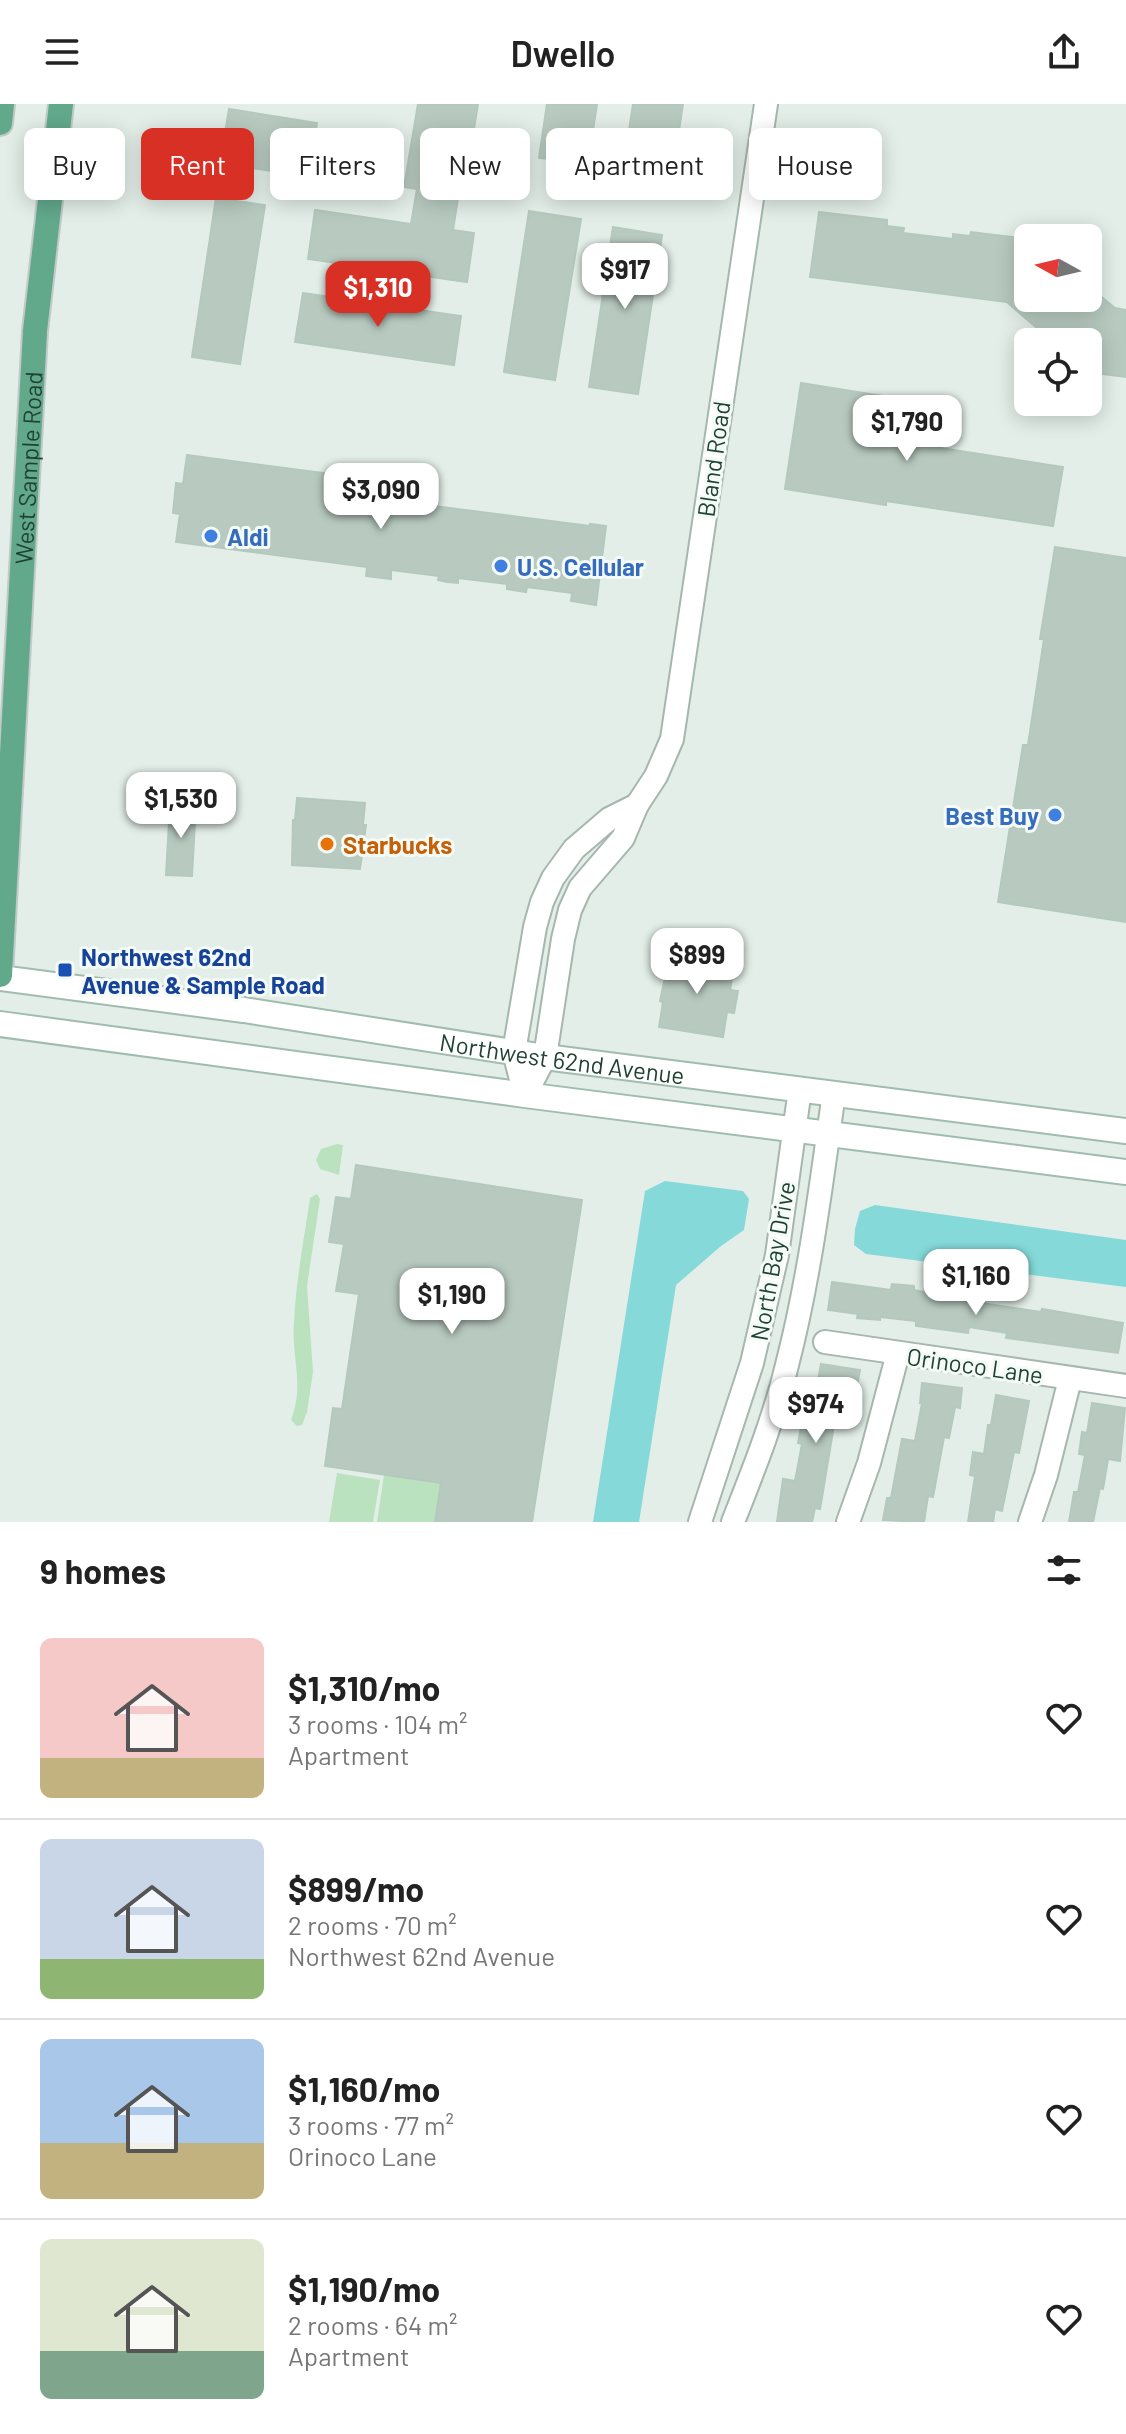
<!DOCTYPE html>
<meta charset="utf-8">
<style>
:root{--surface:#fff;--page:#f2f2f2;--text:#222;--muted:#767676;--line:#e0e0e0;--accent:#d93025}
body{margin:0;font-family:Barlow,sans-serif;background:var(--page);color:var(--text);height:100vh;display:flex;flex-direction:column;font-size:30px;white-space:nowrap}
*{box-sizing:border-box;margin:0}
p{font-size:26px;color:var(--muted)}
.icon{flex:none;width:44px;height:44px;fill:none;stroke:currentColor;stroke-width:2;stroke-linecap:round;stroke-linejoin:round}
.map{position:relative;height:1418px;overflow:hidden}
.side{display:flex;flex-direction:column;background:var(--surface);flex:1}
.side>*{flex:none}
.guide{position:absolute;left:24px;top:24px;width:1078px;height:72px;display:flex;gap:16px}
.needle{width:52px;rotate:278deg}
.buttons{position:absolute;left:1014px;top:120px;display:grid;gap:16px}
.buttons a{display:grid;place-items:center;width:88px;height:88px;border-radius:12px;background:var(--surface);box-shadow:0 4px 20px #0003;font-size:40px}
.price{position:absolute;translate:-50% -68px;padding:0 18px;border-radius:16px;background:#fff;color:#222;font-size:26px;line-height:52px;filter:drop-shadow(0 2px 4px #0008)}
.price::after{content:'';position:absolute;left:50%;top:48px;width:24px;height:18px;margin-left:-12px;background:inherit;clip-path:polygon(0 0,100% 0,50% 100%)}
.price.active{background:var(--accent);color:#fff}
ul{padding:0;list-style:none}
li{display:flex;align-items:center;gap:24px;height:200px;padding:0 40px}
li+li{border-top:2px solid var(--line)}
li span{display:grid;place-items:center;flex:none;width:224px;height:160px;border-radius:12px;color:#555}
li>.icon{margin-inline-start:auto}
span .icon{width:96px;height:96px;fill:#fffc;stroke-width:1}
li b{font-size:34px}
h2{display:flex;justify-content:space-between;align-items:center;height:96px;padding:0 40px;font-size:34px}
.tag{padding:0 28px;border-radius:12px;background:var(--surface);box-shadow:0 4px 20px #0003;font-size:28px;line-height:72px}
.tag.active{background:var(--accent);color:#fff}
header{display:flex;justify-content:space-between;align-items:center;height:104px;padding:0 40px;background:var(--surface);font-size:36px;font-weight:600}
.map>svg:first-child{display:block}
.green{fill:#bae2be}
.water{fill:#85d9d9}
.building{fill:#b8cac0;stroke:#b4c9bd;stroke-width:2}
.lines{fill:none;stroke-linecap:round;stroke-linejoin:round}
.street-casing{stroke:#a5b7ae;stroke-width:26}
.secondary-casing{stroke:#a0bcae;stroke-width:28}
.primary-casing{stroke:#c1cac6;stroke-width:28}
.street{stroke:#fff;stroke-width:22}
.secondary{stroke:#fff;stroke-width:24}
.primary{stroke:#62a98c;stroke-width:24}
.shop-dot{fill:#3f7fe0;stroke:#f4faf6;stroke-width:3}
.food-dot{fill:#e8710a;stroke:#f4faf6;stroke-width:3}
.transit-dot{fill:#1a4fb4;stroke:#f4faf6;stroke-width:3}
.labels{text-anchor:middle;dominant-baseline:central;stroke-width:6;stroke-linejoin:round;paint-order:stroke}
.street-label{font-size:24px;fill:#204234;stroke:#f4faf6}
.shop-label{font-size:24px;font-weight:bold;fill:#366cbe;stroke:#f4faf6;text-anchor:start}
.food-label{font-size:24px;font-weight:bold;fill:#c56008;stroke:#f4faf6;text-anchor:start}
.transit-label{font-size:24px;font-weight:bold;fill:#164399;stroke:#f4faf6;text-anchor:start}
</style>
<header><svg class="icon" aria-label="menu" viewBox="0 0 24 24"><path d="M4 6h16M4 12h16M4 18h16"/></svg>Dwello<svg class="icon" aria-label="share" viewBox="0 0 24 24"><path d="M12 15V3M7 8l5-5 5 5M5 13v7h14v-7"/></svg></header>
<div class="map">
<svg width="1126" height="1418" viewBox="0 0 1126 1418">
<rect width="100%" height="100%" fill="#e3eee8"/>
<g class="green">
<path d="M 337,1040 L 343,1041 L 339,1071 L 320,1065 L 316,1056 L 321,1045 Z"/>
<path d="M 317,1090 L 320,1095 L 307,1182 L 313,1268 L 307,1308 L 302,1321 L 297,1322 L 291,1316 C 305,1280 291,1254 294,1218 C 296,1176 304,1135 310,1094 Z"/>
<path d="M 337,1369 L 380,1376 L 373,1418 L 329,1418 Z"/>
<path d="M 384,1371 L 441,1379 L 435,1418 L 377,1418 Z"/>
</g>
<g class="water">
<path d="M 665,1077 L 743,1087 L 749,1095 L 744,1126 L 721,1142 L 676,1181 L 639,1418 L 593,1418 L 645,1087 Z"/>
<path d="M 875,1101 L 1126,1136 L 1126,1183 L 866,1150 L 854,1141 L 855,1125 L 860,1107 Z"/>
</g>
<g class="building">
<path d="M 418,0 L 478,0 L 469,56 L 464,56 L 453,126 L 474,129 L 467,178 L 308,155 L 315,106 L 411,120 L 417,85 L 404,83 Z"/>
<path d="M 547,0 L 597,0 L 588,60 L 539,54 Z"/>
<path d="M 633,0 L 683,0 L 674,60 L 625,53 Z"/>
<path d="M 229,5 L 317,19 L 309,73 L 220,59 Z"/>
<path d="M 216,94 L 265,101 L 240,260 L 192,253 Z"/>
<path d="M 529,107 L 581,115 L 555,276 L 504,268 Z"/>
<path d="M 819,108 L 887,116 L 887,122 L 904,124 L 903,129 L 953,135 L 953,130 L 970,132 L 971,128 L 1028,135 L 1028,194 L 1088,194 L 1088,182 L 1115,204 L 1126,206 L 1126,273 L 1088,268 L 1088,238 L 1053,238 L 1007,198 L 810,173 Z"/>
<path d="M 613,123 L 662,131 L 638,290 L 589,283 Z"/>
<path d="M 303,189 L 461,212 L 454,261 L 295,238 Z"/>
<path d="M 801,279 L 902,295 L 896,337 L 1063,363 L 1053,422 L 886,397 L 886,401 L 785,385 Z"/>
<path d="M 187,351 L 330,370 L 332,402 L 362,406 L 364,393 L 590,422 L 590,420 L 606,422 L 596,501 L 571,497 L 572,489 L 527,483 L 526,488 L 507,485 L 507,480 L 458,474 L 458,479 L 447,478 L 438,476 L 439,472 L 391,466 L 391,475 L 366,472 L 367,463 L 176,438 L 180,410 L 173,409 L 176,379 L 183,380 Z"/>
<path d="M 1055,443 L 1126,454 L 1126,818 L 998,798 L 1023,641 L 1028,641 L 1044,535 L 1040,535 Z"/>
<path d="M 297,694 L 365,699 L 363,721 L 366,721 L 360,765 L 292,761 L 293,716 L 295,716 Z"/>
<path d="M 170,700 L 196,701 L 192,772 L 166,771 Z"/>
<path d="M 670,850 L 734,861 L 730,886 L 738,887 L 734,909 L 727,908 L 723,933 L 659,923 L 663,898 L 660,897 Z"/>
<path d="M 356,1061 L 582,1096 L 532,1418 L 435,1418 L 441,1379 L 325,1362 L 333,1304 L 342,1305 L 359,1190 L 336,1187 L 344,1140 L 329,1138 L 336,1093 L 351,1095 Z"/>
<path d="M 832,1178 L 891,1186 L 892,1180 L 914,1182 L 914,1186 L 974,1198 L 1041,1208 L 1042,1205 L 1123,1219 L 1118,1249 L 1006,1234 L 1007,1229 L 969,1223 L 968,1229 L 916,1222 L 916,1217 L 880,1213 L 880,1216 L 857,1214 L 858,1210 L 828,1206 Z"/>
<path d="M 821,1260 L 860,1266 L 856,1288 L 845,1286 L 840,1316 L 835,1315 L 820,1405 L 815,1404 L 812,1418 L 777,1418 L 783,1375 L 795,1377 L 802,1340 L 798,1339 L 802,1318 L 805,1319 L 810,1288 L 816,1289 Z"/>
<path d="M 922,1279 L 962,1284 L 960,1304 L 955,1303 L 949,1334 L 944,1333 L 933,1393 L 928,1392 L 924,1418 L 883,1416 L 887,1394 L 891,1394 L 902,1335 L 915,1337 L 922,1299 L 920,1299 Z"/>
<path d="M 996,1291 L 1029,1297 L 1019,1349 L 1014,1348 L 1002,1407 L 995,1405 L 993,1418 L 968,1418 L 975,1372 L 970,1371 L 973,1348 L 984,1350 L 988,1321 L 991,1321 Z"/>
<path d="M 1092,1299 L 1125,1304 L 1120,1357 L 1108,1355 L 1103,1385 L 1100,1384 L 1093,1418 L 1069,1418 L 1074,1388 L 1078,1388 L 1085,1351 L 1079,1350 L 1082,1328 L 1087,1329 Z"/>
</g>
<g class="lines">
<g class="street-casing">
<g id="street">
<path d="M 525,991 L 545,953 L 563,835 L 570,806 L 580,784 L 623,734 L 637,701 L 656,672 L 672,635 L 766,0"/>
<path d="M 525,991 L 514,948 L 535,823 L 542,798 L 553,774 L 574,745 L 609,715 L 637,701"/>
<path d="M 825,1238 L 1126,1282"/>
<path d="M 700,1418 L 752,1259 L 777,1151 L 800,985"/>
<path d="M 733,1418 C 753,1367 774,1315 787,1261 C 810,1172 821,1081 834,989"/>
<path d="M 848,1418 L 869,1359 L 898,1249"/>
<path d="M 1030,1418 L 1046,1371 L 1070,1275"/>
</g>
</g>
<g class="secondary-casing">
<g id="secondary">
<path id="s1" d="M 0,874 L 244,906 L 545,953 L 1126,1027"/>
<path d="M 0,920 L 525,991 L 1126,1068"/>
</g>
</g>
<g class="primary-casing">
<g id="primary">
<path d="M 0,19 L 2,0"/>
<path id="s2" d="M 0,871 L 35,227 L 61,0"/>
</g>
</g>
<use href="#street" class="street"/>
<use href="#secondary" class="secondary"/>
<use href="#primary" class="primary"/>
</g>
<g class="shop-dot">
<circle cx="211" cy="432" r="8"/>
<circle cx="501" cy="462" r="8"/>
<circle cx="1055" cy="711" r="8"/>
</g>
<circle class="food-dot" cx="327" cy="740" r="8"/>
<rect class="transit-dot" x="57" y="858" width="16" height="16" rx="4"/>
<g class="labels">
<g class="street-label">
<text transform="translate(713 355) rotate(-82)">Bland Road</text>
<text stroke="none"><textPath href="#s2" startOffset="508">West Sample Road</textPath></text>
<text stroke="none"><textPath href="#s1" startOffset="568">Northwest 62nd Avenue</textPath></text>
<text transform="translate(772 1157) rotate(-80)">North Bay Drive</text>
<text transform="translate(975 1261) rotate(8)">Orinoco Lane</text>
</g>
<g class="shop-label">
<text x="227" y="432">Aldi</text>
<text x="517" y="462">U.S. Cellular</text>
<text x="1039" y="711" text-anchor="end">Best Buy</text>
</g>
<g class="food-label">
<text x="343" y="740">Starbucks</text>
</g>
<g class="transit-label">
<text x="81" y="852">Northwest 62nd<tspan x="81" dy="28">Avenue &amp; Sample Road</tspan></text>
</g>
</g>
</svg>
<div class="buttons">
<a><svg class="needle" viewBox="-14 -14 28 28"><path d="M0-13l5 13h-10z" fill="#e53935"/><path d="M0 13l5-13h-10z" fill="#767676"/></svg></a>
<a><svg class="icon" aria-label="locate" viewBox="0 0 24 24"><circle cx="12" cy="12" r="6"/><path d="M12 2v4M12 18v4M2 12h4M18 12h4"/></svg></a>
</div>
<b class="price" style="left:625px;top:207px">$917</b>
<b class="price active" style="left:378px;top:225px">$1,310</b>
<b class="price" style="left:907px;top:359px">$1,790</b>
<b class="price" style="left:381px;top:427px">$3,090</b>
<b class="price" style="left:181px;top:736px">$1,530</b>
<b class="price" style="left:697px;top:892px">$899</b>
<b class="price" style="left:976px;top:1213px">$1,160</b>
<b class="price" style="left:452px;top:1232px">$1,190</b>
<b class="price" style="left:816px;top:1341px">$974</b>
<div class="guide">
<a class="tag">Buy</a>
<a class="tag active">Rent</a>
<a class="tag">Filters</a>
<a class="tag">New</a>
<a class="tag">Apartment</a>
<a class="tag">House</a>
</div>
</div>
<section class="side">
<h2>9 homes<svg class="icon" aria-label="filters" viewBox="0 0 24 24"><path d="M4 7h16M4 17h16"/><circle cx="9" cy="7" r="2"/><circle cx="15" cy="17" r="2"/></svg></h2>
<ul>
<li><span style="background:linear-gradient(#f6c9c9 75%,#c2b280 0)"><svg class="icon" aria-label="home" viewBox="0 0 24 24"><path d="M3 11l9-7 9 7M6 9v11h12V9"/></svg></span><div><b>$1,310/mo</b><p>3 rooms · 104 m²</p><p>Apartment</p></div><svg class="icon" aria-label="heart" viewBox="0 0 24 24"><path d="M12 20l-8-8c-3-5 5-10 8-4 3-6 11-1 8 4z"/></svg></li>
<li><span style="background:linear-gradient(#c9d6e8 75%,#8fb573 0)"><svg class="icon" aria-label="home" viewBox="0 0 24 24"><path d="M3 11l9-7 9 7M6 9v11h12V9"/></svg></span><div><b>$899/mo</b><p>2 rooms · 70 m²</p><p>Northwest 62nd Avenue</p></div><svg class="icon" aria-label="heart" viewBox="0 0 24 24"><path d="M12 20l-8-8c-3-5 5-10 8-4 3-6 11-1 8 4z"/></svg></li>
<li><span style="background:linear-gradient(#a9c7e8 65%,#c2b280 0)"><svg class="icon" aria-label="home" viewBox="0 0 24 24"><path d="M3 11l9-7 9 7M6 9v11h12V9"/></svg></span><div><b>$1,160/mo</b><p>3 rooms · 77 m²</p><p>Orinoco Lane</p></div><svg class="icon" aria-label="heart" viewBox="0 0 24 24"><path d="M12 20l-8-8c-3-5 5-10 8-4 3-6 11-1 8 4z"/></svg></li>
<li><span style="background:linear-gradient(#dfe7d0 70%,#7fa58c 0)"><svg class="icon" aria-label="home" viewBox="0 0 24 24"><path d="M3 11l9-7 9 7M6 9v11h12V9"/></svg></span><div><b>$1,190/mo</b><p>2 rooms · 64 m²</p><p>Apartment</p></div><svg class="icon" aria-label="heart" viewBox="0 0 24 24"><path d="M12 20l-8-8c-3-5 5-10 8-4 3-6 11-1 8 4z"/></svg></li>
</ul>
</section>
